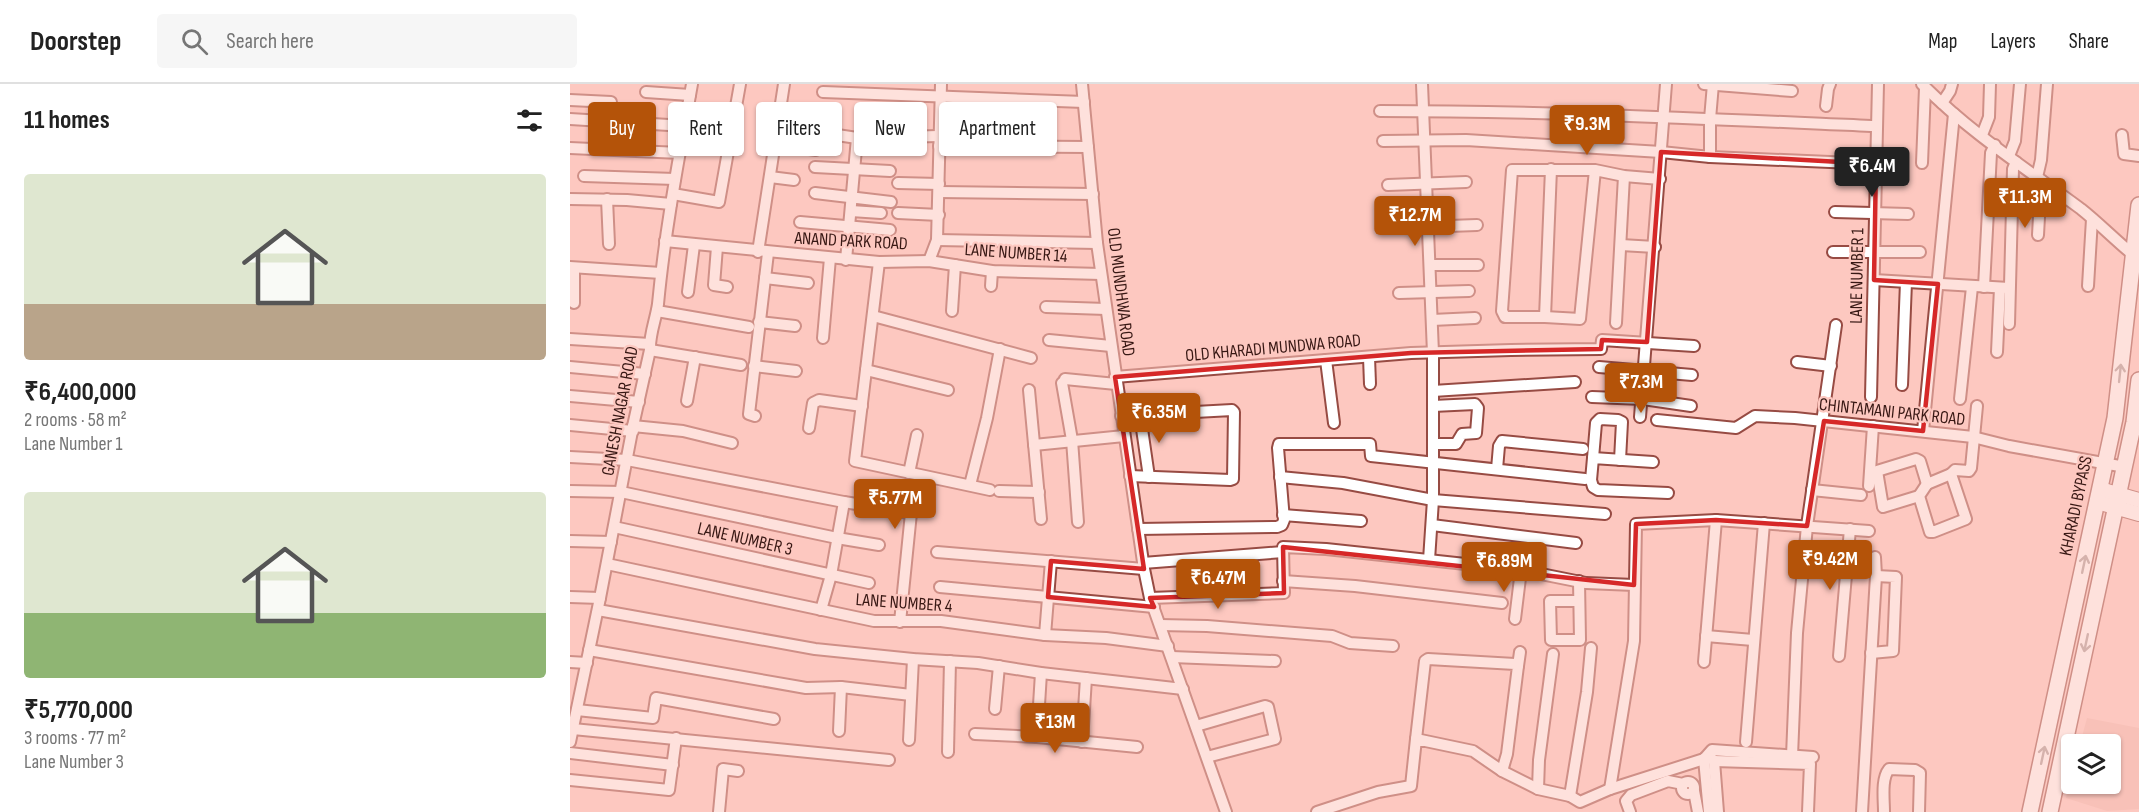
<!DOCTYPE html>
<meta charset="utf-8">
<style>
:root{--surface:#fff;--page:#f6f6f6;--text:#222;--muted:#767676;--line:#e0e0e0;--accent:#b45309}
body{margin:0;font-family:"Sofia Sans Condensed",sans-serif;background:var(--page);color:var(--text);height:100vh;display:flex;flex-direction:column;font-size:22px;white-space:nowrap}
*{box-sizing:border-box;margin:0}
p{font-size:20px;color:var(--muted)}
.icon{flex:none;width:33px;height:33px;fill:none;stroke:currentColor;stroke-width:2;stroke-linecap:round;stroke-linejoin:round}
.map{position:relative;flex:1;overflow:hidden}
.details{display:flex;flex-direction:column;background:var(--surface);width:570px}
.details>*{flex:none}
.hud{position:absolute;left:18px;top:18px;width:570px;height:54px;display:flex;gap:12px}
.fabs{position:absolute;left:1491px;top:650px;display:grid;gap:12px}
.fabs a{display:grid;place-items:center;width:60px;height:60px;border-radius:6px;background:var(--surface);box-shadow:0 2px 4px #0004;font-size:30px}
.price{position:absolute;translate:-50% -51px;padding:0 14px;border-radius:6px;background:var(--accent);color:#fff;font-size:20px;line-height:39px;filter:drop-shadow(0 2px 3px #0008)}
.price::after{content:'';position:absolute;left:50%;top:36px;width:18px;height:14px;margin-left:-9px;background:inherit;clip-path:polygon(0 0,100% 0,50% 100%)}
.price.active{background:#222;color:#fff}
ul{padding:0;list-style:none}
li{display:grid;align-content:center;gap:12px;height:318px;padding:0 24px}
li span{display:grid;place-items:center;height:186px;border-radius:6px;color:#555}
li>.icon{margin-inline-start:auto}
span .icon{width:108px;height:108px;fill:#fffc;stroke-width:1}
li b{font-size:26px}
h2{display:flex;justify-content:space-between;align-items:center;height:72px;padding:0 24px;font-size:26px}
.tag{padding:0 21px;border-radius:6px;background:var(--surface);box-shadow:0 2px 4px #0004;font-size:21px;line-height:54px}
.tag.active{background:var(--accent);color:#fff}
header{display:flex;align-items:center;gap:36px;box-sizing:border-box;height:84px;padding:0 30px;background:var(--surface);border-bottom:2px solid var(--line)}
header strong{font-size:28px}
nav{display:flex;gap:33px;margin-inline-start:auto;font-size:21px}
.search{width:420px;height:54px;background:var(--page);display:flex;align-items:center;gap:15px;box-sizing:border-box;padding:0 21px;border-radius:6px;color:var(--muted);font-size:22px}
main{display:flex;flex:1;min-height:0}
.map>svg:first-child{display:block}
.built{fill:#f1b8b0}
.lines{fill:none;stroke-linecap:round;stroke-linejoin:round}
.minor-casing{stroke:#974b43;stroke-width:14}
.major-casing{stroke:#974b43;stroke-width:16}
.highway-casing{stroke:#974b43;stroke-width:18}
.minor{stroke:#fff;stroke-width:10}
.major{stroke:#fff;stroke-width:14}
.highway{stroke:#fff;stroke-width:15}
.oneway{stroke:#a59795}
.marked{fill:none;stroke:#d62828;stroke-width:4.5;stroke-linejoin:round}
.labels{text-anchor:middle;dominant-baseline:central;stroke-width:4.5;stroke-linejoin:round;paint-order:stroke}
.street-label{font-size:18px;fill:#381814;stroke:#fdc8c0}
</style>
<header>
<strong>Doorstep</strong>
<div class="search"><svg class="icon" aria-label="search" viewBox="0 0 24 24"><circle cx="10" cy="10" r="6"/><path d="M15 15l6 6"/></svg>Search here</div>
<nav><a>Map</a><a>Layers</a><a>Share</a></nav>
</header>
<main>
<section class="details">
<h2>11 homes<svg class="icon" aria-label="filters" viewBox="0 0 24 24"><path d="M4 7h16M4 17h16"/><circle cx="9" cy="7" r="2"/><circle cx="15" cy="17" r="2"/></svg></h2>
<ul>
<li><span style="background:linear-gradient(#dfe7d0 70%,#b9a48a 0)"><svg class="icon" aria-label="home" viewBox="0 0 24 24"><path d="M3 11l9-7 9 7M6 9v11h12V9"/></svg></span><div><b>₹6,400,000</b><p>2 rooms · 58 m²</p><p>Lane Number 1</p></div></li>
<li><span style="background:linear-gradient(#dfe7d0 65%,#8fb573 0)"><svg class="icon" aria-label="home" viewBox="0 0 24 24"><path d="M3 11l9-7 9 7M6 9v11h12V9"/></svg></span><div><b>₹5,770,000</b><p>3 rooms · 77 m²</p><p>Lane Number 3</p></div></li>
</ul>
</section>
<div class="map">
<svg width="1569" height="728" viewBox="0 0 1569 728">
<rect width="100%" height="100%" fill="#fdc8c0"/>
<path class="built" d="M 1517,634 L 1569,644 L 1569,725 L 1537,727 L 1496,714 L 1501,694 L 1502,699 L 1540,699 L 1540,660 L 1510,660 Z"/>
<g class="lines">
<g class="minor-casing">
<g id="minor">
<path d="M 512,0 L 527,159 L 574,485 L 580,514 L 656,728"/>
<path d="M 852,0 L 863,269 L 863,416 L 859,476"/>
<path d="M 1134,0 L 1222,7"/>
<path d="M 1352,0 C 1399,48 1457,85 1511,125 C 1530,140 1547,158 1566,173"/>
<path d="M 76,8 L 120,11"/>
<path d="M 253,8 L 514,18"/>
<path d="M 0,16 L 41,18 L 40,37"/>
<path d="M 1372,19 L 1380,7 L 1382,0"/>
<path d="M 1256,22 L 1258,5 L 1260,0"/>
<path d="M 810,27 C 976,27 1141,35 1306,42"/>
<path d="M 0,35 L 115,42"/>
<path d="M 254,49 L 287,54 L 369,52"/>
<path d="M 1412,51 L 1419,33 L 1420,0"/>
<path d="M 1552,51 L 1554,70 L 1569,72"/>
<path d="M 813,57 L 896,56 L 1091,68 L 1140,73 L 1306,80"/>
<path d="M 205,60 L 246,66"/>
<path d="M 369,62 L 518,63"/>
<path d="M 0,64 L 110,69"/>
<path d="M 1439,72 L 1445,57 L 1450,0"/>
<path d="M 1140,73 L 1140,35 L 1143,0"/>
<path d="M 1352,79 L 1355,4"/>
<path d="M 245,83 L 320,87"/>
<path d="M 1025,86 L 1010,235 L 975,233 L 935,233 L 932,227 L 942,86 L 1025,86 L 1054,92 L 1090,95"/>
<path d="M 14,92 L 105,95"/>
<path d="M 200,93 L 224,96"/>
<path d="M 1467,93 L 1471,76 L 1477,0"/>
<path d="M 328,99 L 369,100"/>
<path d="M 818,101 L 896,98"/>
<path d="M 369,108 L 523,110"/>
<path d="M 245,109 L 321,118"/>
<path d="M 103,110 L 149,118 L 170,0"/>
<path d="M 0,115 L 57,116 L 101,120"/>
<path d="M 37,115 L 39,160"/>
<path d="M 281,127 L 311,129"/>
<path d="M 1265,128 L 1338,130"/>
<path d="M 328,129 L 369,131"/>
<path d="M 230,138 L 320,146"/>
<path d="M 822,144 L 907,141"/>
<path d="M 1468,151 L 1471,96"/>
<path d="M 367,156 L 527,159"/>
<path d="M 95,157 L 309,178 L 359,177 L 422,187 L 531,190"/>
<path d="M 1051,161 L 1085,163"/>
<path d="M 147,163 L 144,201 L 157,203"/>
<path d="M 188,168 L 214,0"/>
<path d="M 1263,168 L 1350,168"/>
<path d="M 276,176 L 287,54"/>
<path d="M 359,177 L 367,156 L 371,0"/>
<path d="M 309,178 L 285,377 L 420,406"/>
<path d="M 860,181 L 908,181"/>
<path d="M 0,183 L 91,189"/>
<path d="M 195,194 L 238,199"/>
<path d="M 1304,196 L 1439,204"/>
<path d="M 421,202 L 422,187"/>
<path d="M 1518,202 L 1522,135"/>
<path d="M 1414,203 L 1421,69 L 1425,61"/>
<path d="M 118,208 L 124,161"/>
<path d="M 829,209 L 899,207"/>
<path d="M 4,219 L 4,184"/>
<path d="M 476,223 L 536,225"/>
<path d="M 87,227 L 179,243"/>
<path d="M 382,227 L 385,181"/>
<path d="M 303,232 L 461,274"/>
<path d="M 975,233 L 981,85"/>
<path d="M 862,236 L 905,234"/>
<path d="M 189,238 L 225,242"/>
<path d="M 1046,239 L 1054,92"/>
<path d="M 1439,240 L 1443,85 L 1446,78"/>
<path d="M 253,254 L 260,174"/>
<path d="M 0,255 L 80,260"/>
<path d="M 479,256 L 541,262"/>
<path d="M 80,266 L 171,281"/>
<path d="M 1427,268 L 1430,204"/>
<path d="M 799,273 L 800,300"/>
<path d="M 756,276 L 764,339"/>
<path d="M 1227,278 L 1261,282"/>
<path d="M 184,282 L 226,287"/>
<path d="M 0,283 L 75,290"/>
<path d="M 1029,283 L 1122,291"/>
<path d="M 296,286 L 378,306"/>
<path d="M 545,293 L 841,269 L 941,266 L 1031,265 L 1032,256 L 1124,262"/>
<path d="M 495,295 L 546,300"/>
<path d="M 492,299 L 502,356 L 508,438"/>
<path d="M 1332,301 L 1336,198"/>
<path d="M 459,306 L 471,435"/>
<path d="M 863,307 L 1005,298"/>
<path d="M 0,312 L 69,318"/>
<path d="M 1022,313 L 1073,315 L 1121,322"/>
<path d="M 1301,313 L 1308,0"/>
<path d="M 1390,315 L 1402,203"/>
<path d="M 117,317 L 125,273"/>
<path d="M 570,331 L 579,393"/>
<path d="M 185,332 L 179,330 L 198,169"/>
<path d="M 551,332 L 662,326 L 664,328 L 663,395 L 660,396 L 560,392"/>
<path d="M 1070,333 L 1096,0"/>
<path d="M 1087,336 L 1166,344 L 1185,332 L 1225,334 L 1403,353 L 1439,362 L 1555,383"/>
<path d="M 0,341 L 63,347"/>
<path d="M 63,342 L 113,347 L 162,359"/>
<path d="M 239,344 L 243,319 L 249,316 L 292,322"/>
<path d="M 1353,347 L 1384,30"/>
<path d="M 863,360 L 886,360 L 892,350 L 906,349 L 908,324 L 905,320 L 863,322"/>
<path d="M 464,361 L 554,352"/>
<path d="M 0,373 L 57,376 L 274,418 L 341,429 L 330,538"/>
<path d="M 1023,374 L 1026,339 L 1030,335 L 1048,336 L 1052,338 L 1050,376"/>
<path d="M 1083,378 L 1023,374 L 1021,396 L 1023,403 L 1028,406 L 1098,409"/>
<path d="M 927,385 L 929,362 L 932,357 L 1013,365"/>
<path d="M 339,389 L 347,351"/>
<path d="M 710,393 L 773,399 L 863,416 L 1035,430"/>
<path d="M 1357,400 L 1349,412 L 1360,448 L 1363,448 L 1396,435 L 1381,390 L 1385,386 L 1399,387 L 1401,384 L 1407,322"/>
<path d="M 400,401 L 417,334 L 430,265"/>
<path d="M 1299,402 L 1303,342"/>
<path d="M 1242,406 L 1291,411"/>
<path d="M 0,407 L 51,408 L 267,454 L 309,461"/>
<path d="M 429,407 L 469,408"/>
<path d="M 1349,412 L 1313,423 L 1307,387 L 1346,375 L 1350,377 L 1357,400 L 1381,390"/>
<path d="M 713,431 L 791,437"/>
<path d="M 862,441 L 1006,459"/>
<path d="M 44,443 L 299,499"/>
<path d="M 568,445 L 707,443 L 712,441 L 714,436 L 708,364 L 709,360 L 800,360 L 801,372 L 1015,395"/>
<path d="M 0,457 L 41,458"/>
<path d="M 367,468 L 574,485"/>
<path d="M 573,479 L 713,468"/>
<path d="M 37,480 L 304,537 L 371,537 L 475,551 L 536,554 L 598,562"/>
<path d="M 713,497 L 785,502 L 932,519"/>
<path d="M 1009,497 L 1010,556 L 981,556 L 980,517 L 1009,517"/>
<path d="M 370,503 L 584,523"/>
<path d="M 0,513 L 30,514"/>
<path d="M 580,514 L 714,509 L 713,463 L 756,465 L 951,486 L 1016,499 L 1064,501"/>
<path d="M 28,526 L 245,565 L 343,575 L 408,579 L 471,589 L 613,605"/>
<path d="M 251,526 L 261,491 L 274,418"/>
<path d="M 945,535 L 951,486"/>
<path d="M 590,541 L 637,542 L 762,552 L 780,559 L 823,562"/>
<path d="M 475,551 L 481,477"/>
<path d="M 1136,552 L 1183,556"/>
<path d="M 19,566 L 236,604 L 271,603 L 341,611"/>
<path d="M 1301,569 L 1323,567 L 1326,493 L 1306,492"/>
<path d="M 1269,572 L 1280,445"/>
<path d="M 602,573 L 705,577"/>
<path d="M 0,578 L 17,579"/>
<path d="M 1134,578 L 1146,436"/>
<path d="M 948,582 L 950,568"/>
<path d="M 425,625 L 429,582"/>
<path d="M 7,626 L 83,634 L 86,614 L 204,635"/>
<path d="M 626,642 L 695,622 L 698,623 L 705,655 L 637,673"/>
<path d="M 3,645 L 319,676"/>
<path d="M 269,647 L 271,603"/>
<path d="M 405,650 L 467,653 L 567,663"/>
<path d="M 467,653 L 471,589"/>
<path d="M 846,655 L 855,577 L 858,575 L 945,580 L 948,582 L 937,670 L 932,687"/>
<path d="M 339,656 L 343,575"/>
<path d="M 0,658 L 30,514 L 63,342 L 80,266 C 79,251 86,235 88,220 C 95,146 109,73 122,0"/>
<path d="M 512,658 L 516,594"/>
<path d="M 1176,658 L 1194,439"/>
<path d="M 378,668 L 380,577"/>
<path d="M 0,669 L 103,681"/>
<path d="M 1222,672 L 1227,549 L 1237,442 L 1266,241"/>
<path d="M 1140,673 L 1144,677 L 1148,728"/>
<path d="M 1134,675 L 1142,666 L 1243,673"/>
<path d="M 1134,675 L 1139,728"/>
<path d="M 1144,677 L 1240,680 L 1238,728"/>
<path d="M 0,696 L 99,706 L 106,654"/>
<circle cx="1118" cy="704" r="6"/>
<path d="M 968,705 L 969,676 L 983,570"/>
<path d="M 1040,705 L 1064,557 L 1066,440 L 1146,436 L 1299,447"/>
<path d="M 1124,707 L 1128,728"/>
<path d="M 1000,712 L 1017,608 L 1021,564"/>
<path d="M 149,728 L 153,685 L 168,687"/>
<path d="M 747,728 L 808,708 L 841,702 L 846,655 L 903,667 L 932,687 L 968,705 L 1000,712 L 1010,718 L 1040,705 L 1134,675"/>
<path d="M 1060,728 L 1056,717 L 1061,711 L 1098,697 L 1113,700"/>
<path d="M 1292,728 L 1306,492 L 1305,473"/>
<path d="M 1314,728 C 1314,715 1311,695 1319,685 L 1345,686 L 1350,689 L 1349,728"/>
</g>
</g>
<g class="major-casing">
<g id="major">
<path d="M 1530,405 L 1569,416"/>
<path d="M 1527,418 L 1569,430"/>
</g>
</g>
<g class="highway-casing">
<g id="highway">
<path d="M 1460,728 L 1545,334 L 1569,121"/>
<path d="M 1480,728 L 1564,338 L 1569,296"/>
</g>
</g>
<use href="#minor" class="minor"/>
<use href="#major" class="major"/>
<use href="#highway" class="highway"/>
</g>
<defs><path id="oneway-shaft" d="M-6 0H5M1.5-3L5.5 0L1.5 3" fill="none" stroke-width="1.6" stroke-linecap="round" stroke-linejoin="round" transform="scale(1.5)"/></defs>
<g class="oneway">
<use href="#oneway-shaft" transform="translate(1550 289) rotate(-84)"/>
<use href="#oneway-shaft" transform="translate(1514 480) rotate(-78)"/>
<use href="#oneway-shaft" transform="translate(1516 559) rotate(102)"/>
<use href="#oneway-shaft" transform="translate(1473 671) rotate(-78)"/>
</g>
<path d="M0 0H1569V728H0ZM 1091,68 L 1306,80 L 1304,196 L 1368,200 L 1353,347 L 1254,337 L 1237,442 L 1146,436 L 1066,440 L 1064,501 L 713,463 L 714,509 L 580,514 L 584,523 L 478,513 L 481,477 L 574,485 L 545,293 L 841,269 L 1031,265 L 1032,256 L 1077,258 Z" fill="#fdc8c0" fill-opacity=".55" fill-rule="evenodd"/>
<path class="marked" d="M 1091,68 L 1306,80 L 1304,196 L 1368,200 L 1353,347 L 1254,337 L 1237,442 L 1146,436 L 1066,440 L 1064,501 L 713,463 L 714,509 L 580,514 L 584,523 L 478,513 L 481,477 L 574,485 L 545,293 L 841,269 L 1031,265 L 1032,256 L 1077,258 Z"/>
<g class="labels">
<g class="street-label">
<text transform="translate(281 157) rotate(3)">ANAND PARK ROAD</text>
<text transform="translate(446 169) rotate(4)">LANE NUMBER 14</text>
<text transform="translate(1287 192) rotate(-89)">LANE NUMBER 1</text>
<text transform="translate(551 208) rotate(83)">OLD MUNDHWA ROAD</text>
<text transform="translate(703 264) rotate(-5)">OLD KHARADI MUNDWA ROAD</text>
<text transform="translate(50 327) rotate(-79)">GANESH NAGAR ROAD</text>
<text transform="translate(1322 328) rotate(6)">CHINTAMANI PARK ROAD</text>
<text transform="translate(1506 422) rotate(-78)">KHARADI BYPASS</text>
<text transform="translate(175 455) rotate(13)">LANE NUMBER 3</text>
<text transform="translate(334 519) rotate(4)">LANE NUMBER 4</text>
</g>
</g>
</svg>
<div class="fabs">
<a><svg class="icon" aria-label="layers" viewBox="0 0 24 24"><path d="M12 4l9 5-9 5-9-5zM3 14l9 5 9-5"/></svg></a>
</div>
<b class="price" style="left:1017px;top:72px">₹9.3M</b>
<b class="price active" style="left:1302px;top:114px">₹6.4M</b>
<b class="price" style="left:1455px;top:145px">₹11.3M</b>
<b class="price" style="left:845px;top:163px">₹12.7M</b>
<b class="price" style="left:1071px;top:330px">₹7.3M</b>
<b class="price" style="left:589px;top:360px">₹6.35M</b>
<b class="price" style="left:325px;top:446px">₹5.77M</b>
<b class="price" style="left:1260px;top:507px">₹9.42M</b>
<b class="price" style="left:934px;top:509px">₹6.89M</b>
<b class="price" style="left:648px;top:526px">₹6.47M</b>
<b class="price" style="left:485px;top:670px">₹13M</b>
<div class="hud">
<a class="tag active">Buy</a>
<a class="tag">Rent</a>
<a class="tag">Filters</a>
<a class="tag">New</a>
<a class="tag">Apartment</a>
</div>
</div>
</main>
